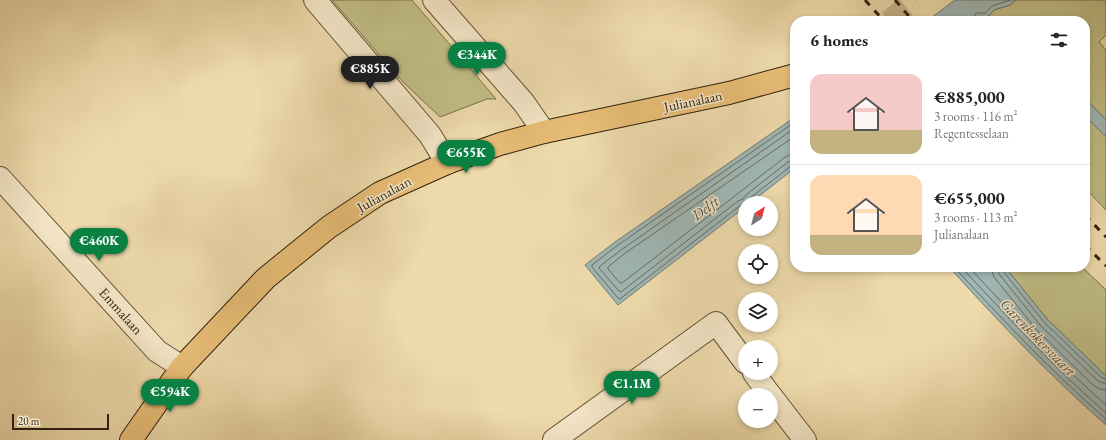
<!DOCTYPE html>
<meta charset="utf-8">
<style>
:root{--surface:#fff;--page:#f2f2f2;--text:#222;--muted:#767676;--line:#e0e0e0;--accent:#0b8043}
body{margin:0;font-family:"EB Garamond",serif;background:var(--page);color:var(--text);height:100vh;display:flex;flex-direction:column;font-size:15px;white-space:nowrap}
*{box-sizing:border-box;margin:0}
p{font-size:13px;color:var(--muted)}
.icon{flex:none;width:22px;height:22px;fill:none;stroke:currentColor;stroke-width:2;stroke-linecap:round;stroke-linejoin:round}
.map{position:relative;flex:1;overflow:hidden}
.drawer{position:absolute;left:790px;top:16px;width:300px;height:256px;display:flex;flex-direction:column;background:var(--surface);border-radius:16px;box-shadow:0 2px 6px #0003}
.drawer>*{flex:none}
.needle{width:26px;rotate:36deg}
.tools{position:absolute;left:738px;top:196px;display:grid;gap:8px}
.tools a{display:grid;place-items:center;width:40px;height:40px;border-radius:50%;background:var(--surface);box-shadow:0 2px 6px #0003;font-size:20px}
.scale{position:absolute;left:12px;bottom:10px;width:97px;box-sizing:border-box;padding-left:4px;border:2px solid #32220f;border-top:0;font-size:11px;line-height:14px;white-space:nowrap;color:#32220f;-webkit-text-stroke:3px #f4e7c8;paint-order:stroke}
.price{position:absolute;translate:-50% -34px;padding:0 9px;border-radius:14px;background:var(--accent);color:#fff;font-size:13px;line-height:26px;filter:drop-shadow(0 1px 2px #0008)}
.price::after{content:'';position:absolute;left:50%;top:24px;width:12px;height:9px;margin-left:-6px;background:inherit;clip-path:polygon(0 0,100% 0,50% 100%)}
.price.current{background:#222;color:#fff}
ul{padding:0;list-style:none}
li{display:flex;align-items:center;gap:12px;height:100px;padding:0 20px}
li+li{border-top:1px solid var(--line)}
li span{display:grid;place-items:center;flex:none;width:112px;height:80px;border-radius:12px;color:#555}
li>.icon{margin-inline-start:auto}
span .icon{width:48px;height:48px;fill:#fffc;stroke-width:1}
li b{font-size:17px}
h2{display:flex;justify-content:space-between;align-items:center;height:48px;padding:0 20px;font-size:17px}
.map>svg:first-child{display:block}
.green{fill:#c0bd84;stroke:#79704a}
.water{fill:#9fb7b5;stroke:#737b73}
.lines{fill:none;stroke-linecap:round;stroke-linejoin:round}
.shore{stroke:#686c62;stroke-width:1}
.major-tunnel{stroke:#c8b58c;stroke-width:22;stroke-dasharray:22 11;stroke-linecap:butt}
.minor-casing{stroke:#615036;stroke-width:24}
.major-casing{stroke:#32220f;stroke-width:24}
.minor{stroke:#f4e7c8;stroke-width:22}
.major{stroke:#e7bd76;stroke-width:22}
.rail{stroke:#32220f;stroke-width:3;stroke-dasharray:7 7;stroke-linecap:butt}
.labels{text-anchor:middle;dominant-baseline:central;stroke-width:3;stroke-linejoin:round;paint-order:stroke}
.street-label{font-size:14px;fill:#32220f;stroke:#f4e7c8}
.water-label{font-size:15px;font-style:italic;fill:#534f41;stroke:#f4e7c8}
</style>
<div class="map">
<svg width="1106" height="440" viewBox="0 0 1106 440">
<rect width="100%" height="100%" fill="#eedaab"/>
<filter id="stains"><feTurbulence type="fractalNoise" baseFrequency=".005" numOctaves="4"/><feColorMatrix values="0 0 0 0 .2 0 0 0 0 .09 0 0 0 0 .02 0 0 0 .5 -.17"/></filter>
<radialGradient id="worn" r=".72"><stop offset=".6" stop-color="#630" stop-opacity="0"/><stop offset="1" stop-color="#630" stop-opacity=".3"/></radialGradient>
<g class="green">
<path d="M 332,0 L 412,0 L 496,99 L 487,99 L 440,117 L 402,81 Z"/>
<path d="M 1016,0 L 1106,0 L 1106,35 L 1099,42 L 1106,50 L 1106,120 L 1085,98 L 1085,21 L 975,21 L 978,16 L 990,14 L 994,10 L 1010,5 Z"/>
<path d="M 1085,116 L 1106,137 L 1106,210 L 1085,188 Z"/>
<path d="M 1005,267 L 1082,267 L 1106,290 L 1106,376 L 1047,319 Z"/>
</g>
<g class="water">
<path d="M 955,0 L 1016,0 L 1010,5 L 994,10 L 989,16 L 983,18 L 978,16 L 975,21 L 927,21 Z"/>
<path d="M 1085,98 L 1106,120 L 1106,137 L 1085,116 Z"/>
<path d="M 795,117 L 795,168 L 750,203 L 745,203 L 745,207 L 618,305 L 585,265 L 615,242 Z"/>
<path d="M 949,267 L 1005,267 L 1047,319 L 1106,376 L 1106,425 C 1050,376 999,322 949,267 Z"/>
</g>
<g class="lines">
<g class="shore">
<path d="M 972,21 L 976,13 L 985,13 L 992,6 L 1010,0"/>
<path d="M 795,128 L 621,250 L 600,266 L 599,268 L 619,291 L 621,292 L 738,201 L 743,199 L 747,194 L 788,162 L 795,160"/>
<path d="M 795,136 L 624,254 L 608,267 L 608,269 L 620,283 L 622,283 L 784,158 L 789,155 L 795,154"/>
<path d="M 748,203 L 750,198 L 791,166 L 795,165"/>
<path d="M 745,204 L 741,205 L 620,299 L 618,298 L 592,267 L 592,265 L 618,245 L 795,122"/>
<path d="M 954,267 C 1003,320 1052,372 1106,419"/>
<path d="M 961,267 C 1008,317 1054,368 1106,413"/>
<path d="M 969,267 C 1013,315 1057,362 1106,405"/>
<path d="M 991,267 L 994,277 L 1036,329 L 1094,386 L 1100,389 L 1106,390"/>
<path d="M 997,267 L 999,274 L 1040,325 L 1098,381 L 1106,384"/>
<path d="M 1002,267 L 1003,271 L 1044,322 L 1102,378 L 1106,379"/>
</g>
<path class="major-tunnel" d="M 889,21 L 915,0"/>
<g class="minor-casing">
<g id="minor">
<path d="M 315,0 L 430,135 L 447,163"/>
<path d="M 434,0 L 524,103 L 544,132"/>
<path d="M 0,178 L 157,351 L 182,367"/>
<path d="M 754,373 L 770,395"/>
<path d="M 771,396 L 805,440"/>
<path d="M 554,440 L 716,323 L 745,362"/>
</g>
</g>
<g class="major-casing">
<path id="major" d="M 131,440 L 182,367 L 266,278 L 329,227 L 380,193 L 447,163 L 500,144 L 544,132 L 729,93 L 795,75"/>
</g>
<use href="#minor" class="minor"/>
<use href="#major" class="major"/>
<g class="rail">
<path d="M 865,0 L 884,21"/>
<path d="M 895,0 L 913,21"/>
<path d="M 1085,215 L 1106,237"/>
<path d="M 1085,245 L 1106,266"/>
</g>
</g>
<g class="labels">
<g class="street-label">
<text transform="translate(693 101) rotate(-12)">Julianalaan</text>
<text transform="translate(384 194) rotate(-29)">Julianalaan</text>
<text transform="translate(121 311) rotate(48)">Emmalaan</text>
</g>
<g class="water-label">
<text transform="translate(705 208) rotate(-37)">Delft</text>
<text transform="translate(1038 337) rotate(46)">Garenkokersvaart</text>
</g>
</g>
<rect width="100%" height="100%" filter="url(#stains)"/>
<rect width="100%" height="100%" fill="url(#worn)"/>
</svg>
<div class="tools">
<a><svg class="needle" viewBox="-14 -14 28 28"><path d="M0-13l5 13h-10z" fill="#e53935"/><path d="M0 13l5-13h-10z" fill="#767676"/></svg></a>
<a><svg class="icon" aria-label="locate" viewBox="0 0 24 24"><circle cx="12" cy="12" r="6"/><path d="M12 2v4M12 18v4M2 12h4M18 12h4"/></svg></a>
<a><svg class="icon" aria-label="layers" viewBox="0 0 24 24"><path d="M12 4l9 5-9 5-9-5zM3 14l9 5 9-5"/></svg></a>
<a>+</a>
<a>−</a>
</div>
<div class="scale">20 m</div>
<b class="price" style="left:477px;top:76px">€344K</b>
<b class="price current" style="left:370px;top:90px">€885K</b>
<b class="price" style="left:466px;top:174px">€655K</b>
<b class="price" style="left:99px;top:262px">€460K</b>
<b class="price" style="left:632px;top:405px">€1.1M</b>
<b class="price" style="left:170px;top:413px">€594K</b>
<section class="drawer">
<h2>6 homes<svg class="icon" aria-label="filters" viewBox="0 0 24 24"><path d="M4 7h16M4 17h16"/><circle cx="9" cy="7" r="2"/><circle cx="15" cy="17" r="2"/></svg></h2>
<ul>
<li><span style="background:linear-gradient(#f6c9c9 70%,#c2b280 0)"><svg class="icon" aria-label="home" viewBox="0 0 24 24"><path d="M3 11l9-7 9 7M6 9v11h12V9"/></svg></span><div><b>€885,000</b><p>3 rooms · 116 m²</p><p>Regentesselaan</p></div></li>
<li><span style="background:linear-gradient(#ffd9b3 75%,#c2b280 0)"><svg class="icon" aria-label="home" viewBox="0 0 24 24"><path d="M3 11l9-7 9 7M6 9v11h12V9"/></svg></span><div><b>€655,000</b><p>3 rooms · 113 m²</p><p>Julianalaan</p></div></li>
</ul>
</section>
</div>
